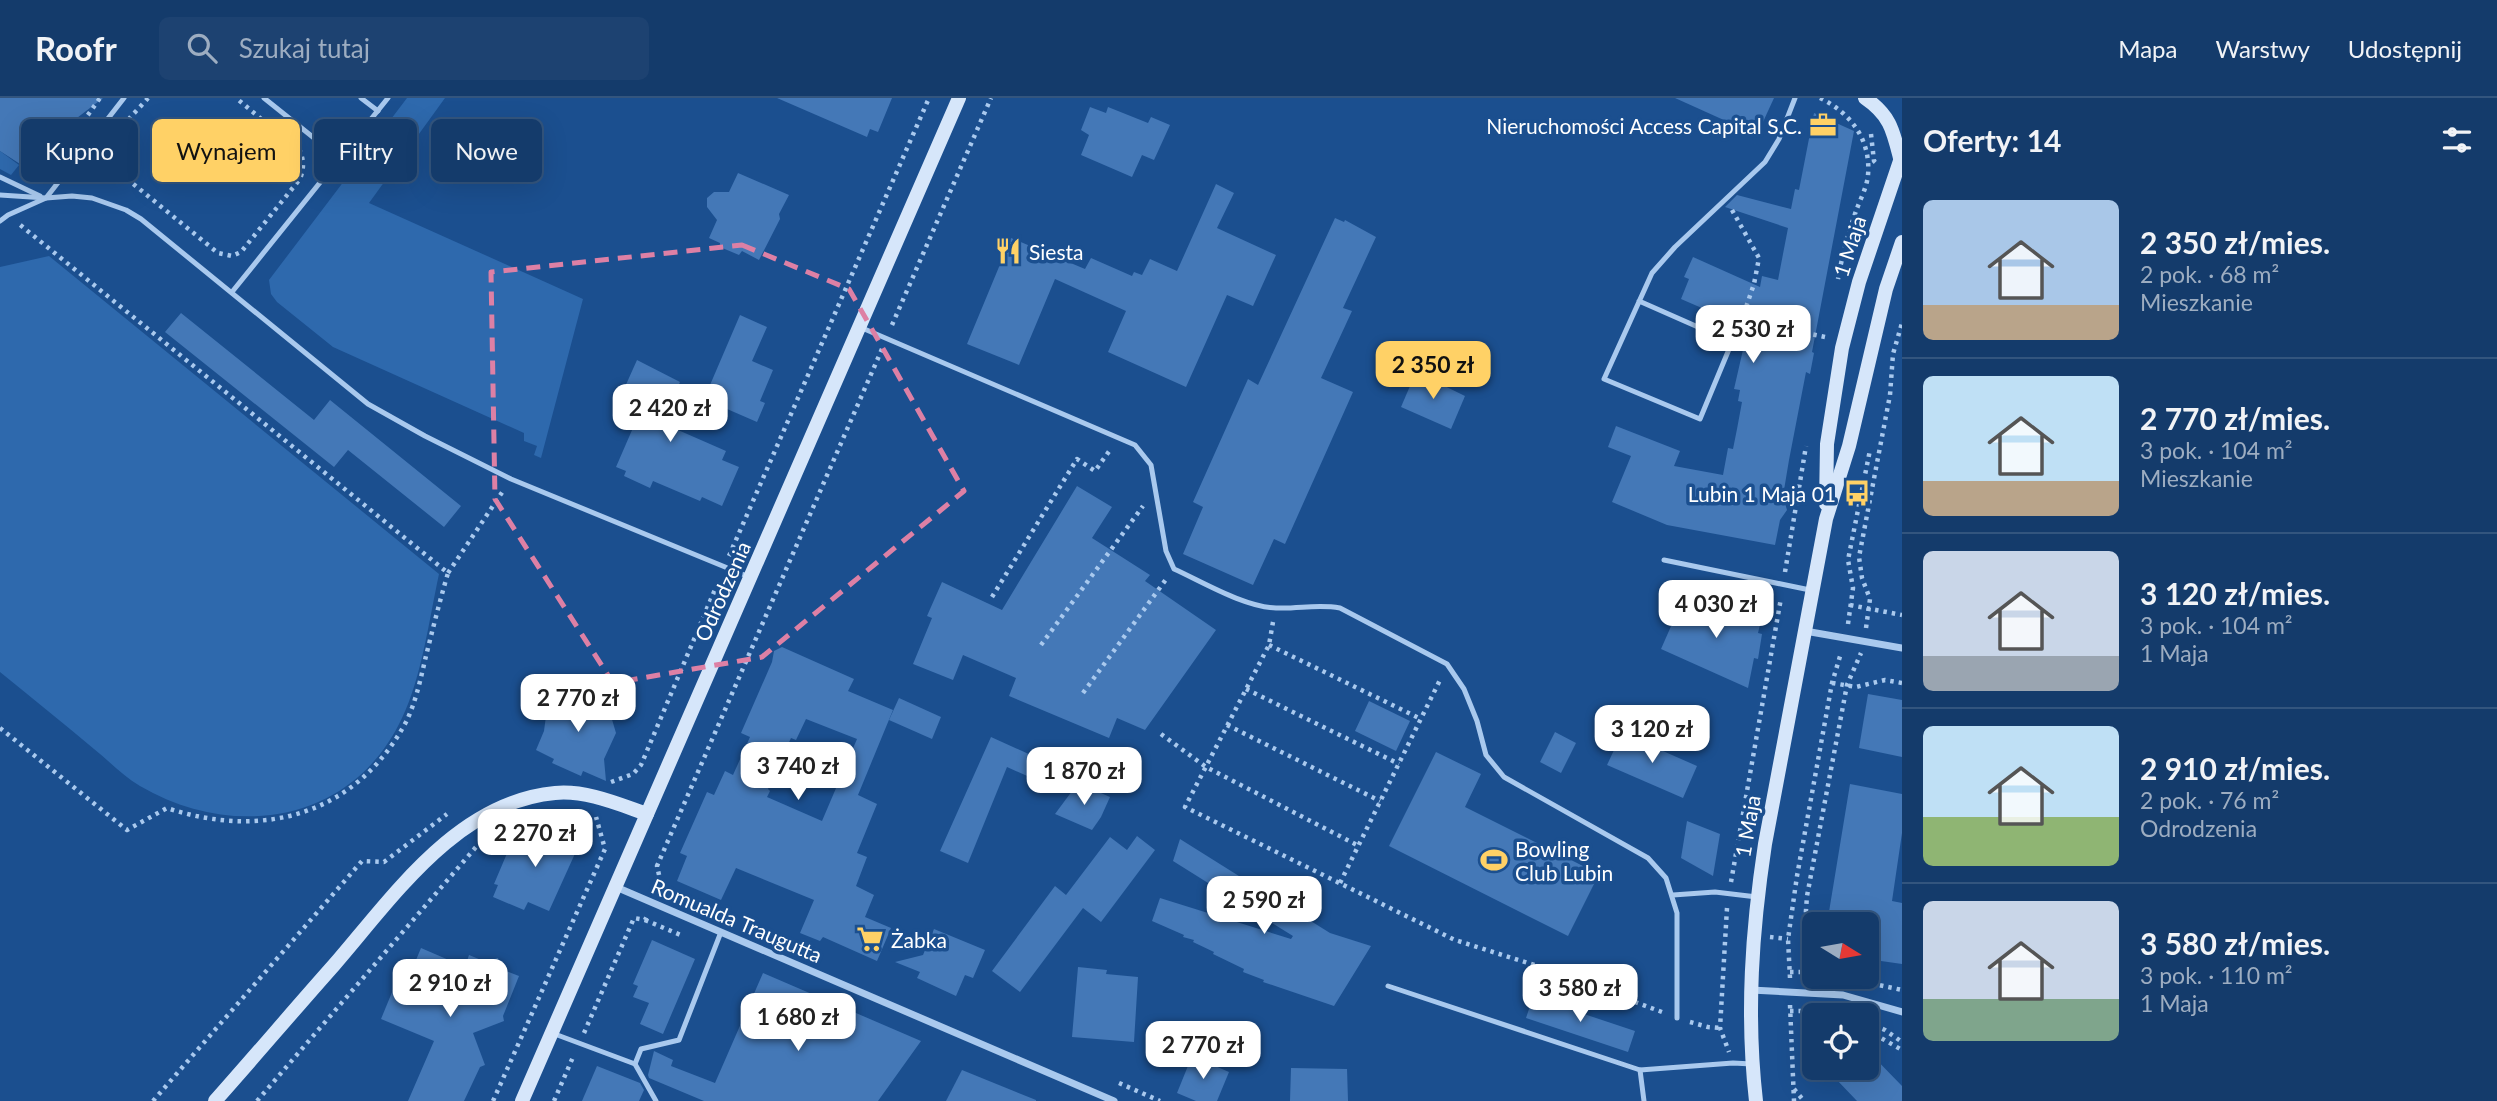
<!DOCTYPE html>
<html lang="pl">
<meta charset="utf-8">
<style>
:root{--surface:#143b6b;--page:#1d4271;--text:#f1f3f6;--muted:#9dadc1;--line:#33557e;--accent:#ffd166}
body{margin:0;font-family:Lato,sans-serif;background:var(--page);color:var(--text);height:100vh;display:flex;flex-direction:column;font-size:26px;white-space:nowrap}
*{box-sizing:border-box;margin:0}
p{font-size:23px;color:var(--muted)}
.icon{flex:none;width:38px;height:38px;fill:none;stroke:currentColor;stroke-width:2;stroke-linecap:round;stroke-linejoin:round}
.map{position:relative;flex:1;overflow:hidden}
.drawer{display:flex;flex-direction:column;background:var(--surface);width:595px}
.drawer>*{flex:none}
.guide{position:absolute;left:21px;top:21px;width:665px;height:63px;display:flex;gap:14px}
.needle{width:46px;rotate:101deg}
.tools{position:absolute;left:1802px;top:814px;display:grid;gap:14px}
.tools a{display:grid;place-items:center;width:77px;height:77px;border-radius:10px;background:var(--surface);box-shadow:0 7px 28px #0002,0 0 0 2px var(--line);font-size:35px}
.price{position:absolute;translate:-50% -60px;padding:0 16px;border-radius:14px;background:#fff;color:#222;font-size:23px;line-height:46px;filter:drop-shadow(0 2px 4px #0008)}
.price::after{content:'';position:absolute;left:50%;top:42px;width:21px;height:16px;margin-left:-10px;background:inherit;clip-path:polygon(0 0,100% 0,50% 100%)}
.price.selected{background:var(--accent);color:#111}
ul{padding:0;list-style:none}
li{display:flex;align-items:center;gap:21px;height:175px;padding:0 21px}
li+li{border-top:2px solid var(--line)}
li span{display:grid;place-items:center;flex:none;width:196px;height:140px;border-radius:10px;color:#555}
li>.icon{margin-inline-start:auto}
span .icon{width:84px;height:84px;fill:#fffc;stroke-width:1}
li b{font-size:30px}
h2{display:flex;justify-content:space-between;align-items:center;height:84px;padding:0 21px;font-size:30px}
.pill{padding:0 24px;border-radius:10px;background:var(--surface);box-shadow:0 7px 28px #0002,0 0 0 2px var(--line);font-size:24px;line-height:63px}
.pill.selected{background:var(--accent);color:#111}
header{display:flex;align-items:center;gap:42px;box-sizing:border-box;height:98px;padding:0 35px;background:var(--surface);border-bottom:2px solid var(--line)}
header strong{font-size:33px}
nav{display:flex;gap:38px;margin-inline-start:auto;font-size:24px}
.search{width:490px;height:63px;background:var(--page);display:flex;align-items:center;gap:18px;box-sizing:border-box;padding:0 24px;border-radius:10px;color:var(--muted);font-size:26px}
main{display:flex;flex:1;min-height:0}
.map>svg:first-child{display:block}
.green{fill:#2e69ad}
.building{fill:#4478b7;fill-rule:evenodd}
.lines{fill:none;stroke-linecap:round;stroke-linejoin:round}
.path{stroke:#a9c9ee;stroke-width:4.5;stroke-dasharray:3.5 5;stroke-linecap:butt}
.lane{stroke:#a9c9ee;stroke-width:5}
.street{stroke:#a9c9ee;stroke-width:7}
.secondary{stroke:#d6e6fa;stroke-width:14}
.marked{fill:none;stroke:#dd80a5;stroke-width:5;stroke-dasharray:14 9;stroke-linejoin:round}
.labels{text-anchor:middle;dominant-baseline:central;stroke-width:7;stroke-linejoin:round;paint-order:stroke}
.poi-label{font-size:21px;fill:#fff;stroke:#1b4f8f;text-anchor:start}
.street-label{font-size:21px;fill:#fff;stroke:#1b4f8f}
</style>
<header>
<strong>Roofr</strong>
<div class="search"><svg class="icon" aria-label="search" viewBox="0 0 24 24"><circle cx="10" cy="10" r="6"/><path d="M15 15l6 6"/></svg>Szukaj tutaj</div>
<nav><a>Mapa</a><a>Warstwy</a><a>Udostępnij</a></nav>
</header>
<main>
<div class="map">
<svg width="1902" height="1003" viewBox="0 0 1902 1003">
<rect width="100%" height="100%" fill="#1b4f8f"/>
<g class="green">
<path d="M 407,0 L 445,0 L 369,105 L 583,201 L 541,360 L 534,357 L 537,348 L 524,343 L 524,335 L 333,249 L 277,204 L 271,196 L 269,182 Z"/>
<path d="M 0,53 L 19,67 L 11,77 L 0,71 Z"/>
<path d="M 49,158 L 439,476 C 429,522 422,578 402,620 C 353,725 234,743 140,688 C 123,678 109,663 94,651 C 63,625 31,599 0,574 L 0,169 Z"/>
</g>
<g class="building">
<path d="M 0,0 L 103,0 L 73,23 L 37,77 L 0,53 Z"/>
<path d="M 777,0 L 892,0 L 878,34 L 870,31 L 867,39 Z"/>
<path d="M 1675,0 L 1774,0 L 1757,37 Z"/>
<path d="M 1090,9 L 1106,15 L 1108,9 L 1148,25 L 1151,19 L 1170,27 L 1154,62 L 1142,57 L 1132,79 L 1081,57 L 1089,37 L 1081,32 Z"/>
<path d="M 1814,15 L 1854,33 L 1812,254 L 1814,255 L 1810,276 L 1806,274 L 1789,362 L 1783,398 L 1787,412 L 1780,422 L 1775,447 L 1667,427 L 1612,404 L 1631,358 L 1608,349 L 1616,328 L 1680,353 L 1674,368 L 1723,377 L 1728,350 L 1733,351 L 1737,331 L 1742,304 L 1738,303 L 1740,292 L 1734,291 L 1748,230 L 1681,201 L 1689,181 L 1684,179 L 1693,159 L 1760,189 L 1762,178 L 1778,182 L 1788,130 L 1725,109 L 1737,97 L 1791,111 L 1795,91 L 1799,92 Z"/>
<path d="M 738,75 L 789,97 L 779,116 L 780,121 L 759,162 L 742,153 L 739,157 L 720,149 L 720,145 L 709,140 L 717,122 L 707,109 L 707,100 L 714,94 L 729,94 Z"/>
<path d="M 1216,86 L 1234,95 L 1217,130 L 1276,157 L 1253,208 L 1227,197 L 1186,289 L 1108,254 L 1126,213 L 1055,181 L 1019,267 L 967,246 L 1011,140 L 1085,171 L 1091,160 L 1132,178 L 1134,174 L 1142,177 L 1150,161 L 1177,173 Z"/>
<path d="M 1335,120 L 1344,124 L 1345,122 L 1376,139 L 1343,210 L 1352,213 L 1321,280 L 1353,294 L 1285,446 L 1274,441 L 1253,487 L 1183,456 L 1203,409 L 1193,404 L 1248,281 L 1258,287 Z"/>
<path d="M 181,215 L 314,322 L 330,302 L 461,408 L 444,429 L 348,352 L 334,369 L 165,234 Z"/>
<path d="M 740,217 L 767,229 L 752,263 L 773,272 L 760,303 L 765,305 L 757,324 L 704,301 Z"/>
<path d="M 637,262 L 680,284 L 662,325 L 726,353 L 722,362 L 739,369 L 722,408 L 702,399 L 700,403 L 653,383 L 650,390 L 624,378 L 626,373 L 616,369 L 639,316 L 636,315 L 639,308 L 620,300 Z"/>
<path d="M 1416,274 L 1465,298 L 1451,331 L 1401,309 Z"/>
<path d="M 1077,388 L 1112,409 L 1092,440 L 1150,477 L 1145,483 L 1216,532 L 1145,632 L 1117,620 L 1109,640 L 1009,598 L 1016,580 L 963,557 L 953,582 L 913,566 L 932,520 L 927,518 L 942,484 L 1002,512 Z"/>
<path d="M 1683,501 L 1707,508 L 1762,518 L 1758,535 L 1762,536 L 1758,561 L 1754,560 L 1748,590 L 1661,551 Z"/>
<path d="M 782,549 L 854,581 L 848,593 L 893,612 L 858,697 L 877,706 L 857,755 L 867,759 L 856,788 L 874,797 L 865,819 L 891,830 L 877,863 L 823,839 L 820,843 L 800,835 L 814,802 L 736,770 L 721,802 L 677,783 L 687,758 L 680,755 L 707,694 L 714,697 L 725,673 L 733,677 L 750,639 L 741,635 L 772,564 L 774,553 ZM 806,621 L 857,641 L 822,723 L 767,699 L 770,693 L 768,691 L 791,640 L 796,642 Z"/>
<path d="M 566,586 L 608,608 L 616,635 L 604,661 L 606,683 L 583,673 L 581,678 L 552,665 L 554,661 L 536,652 L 544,633 L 546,618 L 555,610 Z"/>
<path d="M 1868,596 L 1902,602 L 1902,659 L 1859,650 Z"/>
<path d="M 899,600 L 941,619 L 932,641 L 889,622 Z"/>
<path d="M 1369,603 L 1410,623 L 1396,653 L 1355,633 Z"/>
<path d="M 1555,634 L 1576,645 L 1561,675 L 1540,664 Z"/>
<path d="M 1622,635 L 1697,668 L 1683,700 L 1607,667 Z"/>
<path d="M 991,639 L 1042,662 L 1034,681 L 1007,669 L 968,765 L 940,753 Z"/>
<path d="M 1436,654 L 1481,676 L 1465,709 L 1599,776 L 1568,838 L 1389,748 Z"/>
<path d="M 1078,685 L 1110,699 L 1101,719 L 1092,732 L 1055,716 Z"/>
<path d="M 1850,686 L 1902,696 L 1902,735 L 1892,803 L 1902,805 L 1902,866 L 1867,861 L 1867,826 L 1827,826 Z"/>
<path d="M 1687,723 L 1720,736 L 1713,778 L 1681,760 Z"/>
<path d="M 544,726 L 571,738 L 568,745 L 578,749 L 549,813 L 528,804 L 524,812 L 493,799 L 498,787 L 494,786 L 508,753 L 515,756 L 528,728 L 541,734 Z"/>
<path d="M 1137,738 L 1155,752 L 1101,824 L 1083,810 L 1020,894 L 992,873 L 1055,788 L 1066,797 L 1110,739 L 1127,752 Z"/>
<path d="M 1180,741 L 1330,835 L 1371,848 L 1334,908 L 1263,884 L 1264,882 L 1243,874 L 1244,871 L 1213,856 L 1214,854 L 1193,844 L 1194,842 L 1183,839 L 1184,837 L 1152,823 L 1160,800 L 1291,841 L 1293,838 L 1173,763 Z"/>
<path d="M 934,831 L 985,852 L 973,880 L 965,877 L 956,898 L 917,880 L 920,874 L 895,864 L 923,857 Z"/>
<path d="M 652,842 L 695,861 L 663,936 L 640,926 L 649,905 L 633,899 L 638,888 L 633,886 Z"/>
<path d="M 421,850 L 465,869 L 469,857 L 486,864 L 498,860 L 501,871 L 519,878 L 503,918 L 504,923 L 473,935 L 485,967 L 480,969 L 464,1003 L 408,1003 L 434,943 L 381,921 L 395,887 L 404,891 Z"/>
<path d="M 1078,869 L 1107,872 L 1106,876 L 1138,879 L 1134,944 L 1072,939 Z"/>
<path d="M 763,875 L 921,943 L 878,1003 L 704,1003 L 649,980 L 648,977 L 654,953 L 673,962 L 671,968 L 715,985 Z"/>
<path d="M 1533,899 L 1635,933 L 1628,954 L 1526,920 Z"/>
<path d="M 1867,952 L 1902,988 L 1902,1003 L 1857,1003 L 1836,981 L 1847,970 L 1867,970 Z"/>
<path d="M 1192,958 L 1229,974 L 1217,1003 L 1196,1003 L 1177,995 Z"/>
<path d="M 597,968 L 640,985 L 644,992 L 639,1003 L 582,1003 Z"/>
<path d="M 1291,970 L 1347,971 L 1348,1003 L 1290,1003 Z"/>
<path d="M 962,972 L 1036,1002 L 1036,1003 L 946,1003 Z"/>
</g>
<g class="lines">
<g class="path">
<path d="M 148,0 C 133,18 102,43 110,67 L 218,155 L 232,158 L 241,154 L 300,81 C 304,70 304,63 300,53 L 236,0"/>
<path d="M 1820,0 C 1851,15 1871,42 1868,77 C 1867,89 1860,102 1856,113 C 1848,136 1842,158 1838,181"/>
<path d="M 78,31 L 100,0"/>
<path d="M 1871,36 L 1874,63 L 1878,67"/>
<path d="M 1732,112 L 1759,160 L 1754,186 L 1742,221"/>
<path d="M 892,227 L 991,0"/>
<path d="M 1737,232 L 1742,221 L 1825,239"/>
<path d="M 729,458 L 929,0"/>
<path d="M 1785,474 L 1806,348"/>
<path d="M 448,475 L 503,393"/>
<path d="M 992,499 L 1077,361 L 1095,373 L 1110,352"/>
<path d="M 1850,507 L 1902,517"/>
<path d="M 1273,524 L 1269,547 L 1185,709 L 1455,842 L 1547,871 L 1662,914"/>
<path d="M 1848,526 L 1853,490 L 1848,462 L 1870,352"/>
<path d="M 1866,530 L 1870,501 L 1862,480 L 1859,459 L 1890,297 L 1893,256 L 1902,225"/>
<path d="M 1041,547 L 1143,408"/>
<path d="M 1269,547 L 1421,621"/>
<path d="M 1832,585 L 1856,589 L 1885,582 L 1902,585"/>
<path d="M 1246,591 L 1399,666"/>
<path d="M 1083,595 L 1167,480"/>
<path d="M 1227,627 L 1380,703"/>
<path d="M 0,630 L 127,732 L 167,710 C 263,742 356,717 406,624 C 416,604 421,579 426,558 C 433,530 440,502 448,475 L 19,126"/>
<path d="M 1161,636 L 1206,669 L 1359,748"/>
<path d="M 611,684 L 633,676 L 641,667 L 719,482"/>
<path d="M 1731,784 L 1781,500"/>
<path d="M 1340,785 L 1440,582"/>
<path d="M 660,793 L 662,790 L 657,768 L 882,251"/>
<path d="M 1727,810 L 1720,930 L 1729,954"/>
<path d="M 645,822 L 683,838"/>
<path d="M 1770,839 L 1788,841"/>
<path d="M 1790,874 L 1815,874"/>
<path d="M 1790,880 L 1788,841 L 1797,778 L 1832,585 L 1841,555"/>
<path d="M 1810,881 L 1810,874 L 1803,854 L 1807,798 L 1847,587 L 1861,555"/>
<path d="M 1855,882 L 1902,892"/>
<path d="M 1790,907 L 1794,1003"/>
<path d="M 1811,911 L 1815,920"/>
<path d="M 1790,913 L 1811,913 L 1837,917"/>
<path d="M 1690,924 L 1708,929 L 1720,930"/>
<path d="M 1867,924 L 1885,932 L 1902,944"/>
<path d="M 1867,932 L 1902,952"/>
<path d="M 584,935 L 634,820 L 645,822 L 648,816"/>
<path d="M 1119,985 L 1160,1003"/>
<path d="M 1794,991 L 1804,1003"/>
<path d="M 153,1003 L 362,763 L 384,764 L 447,716"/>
<path d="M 257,1003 L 476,749"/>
<path d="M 493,1003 L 605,751 L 596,719"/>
<path d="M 554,1003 L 573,959"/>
</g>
<g class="lane">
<path d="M 264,0 L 339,60"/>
<path d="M 361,0 L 378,13"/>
<path d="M 0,79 L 40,98"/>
<path d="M 0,97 L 46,100 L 72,98 L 92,100 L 126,112 L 141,121 L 368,306 L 425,338 L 511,381 L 747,478"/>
<path d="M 0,123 L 8,117 L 46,100 L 124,0"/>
<path d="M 232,194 L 388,0"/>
<path d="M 1639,203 L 1732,244 L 1700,321 L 1604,281 L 1652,175 L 1675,149 L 1765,64 L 1779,41 L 1795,0"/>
<path d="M 862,230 L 1135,347 L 1151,367 L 1166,453 L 1174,471 C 1203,484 1244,509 1276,510 C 1299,511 1317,506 1340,510 L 1447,566 L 1464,591 L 1477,623 L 1486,657 L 1504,679 L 1648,760 L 1666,780 L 1677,815 L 1677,920"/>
<path d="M 1664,462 L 1810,492"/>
<path d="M 1673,797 L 1715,794 L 1757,799"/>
<path d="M 1388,888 L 1640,972 L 1733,965 L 1752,966"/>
<path d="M 552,935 L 635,966 L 656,1003"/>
<path d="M 635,966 L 641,951 L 679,942 L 721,834"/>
<path d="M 1640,972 L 1644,1003"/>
</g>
<g class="street">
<path d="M 1805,533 L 1902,550"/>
<path d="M 616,789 L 1114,1003"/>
<path d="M 1751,892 L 1843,897 L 1902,914"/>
</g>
<g class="secondary">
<path d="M 1865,0 C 1890,17 1893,32 1900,60"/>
<path d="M 1826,406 L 1827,346 L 1842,250 L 1859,184 L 1902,57"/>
<path d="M 215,1003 C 255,958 294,912 334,867 C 393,799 457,704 555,695 C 586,692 618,706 647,716"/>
<path d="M 522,1003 L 959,0"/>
<path d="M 1756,1003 C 1746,916 1752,832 1765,746 L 1826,421 L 1849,348 L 1886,191 L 1902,144"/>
</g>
</g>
<path class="marked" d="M 742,147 L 849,191 L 964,393 L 762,559 L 613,585 L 495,401 L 491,174 Z"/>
<defs>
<g id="office-bare" transform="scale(2.1)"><path d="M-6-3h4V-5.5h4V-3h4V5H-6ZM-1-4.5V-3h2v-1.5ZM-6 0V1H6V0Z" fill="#ffd166" stroke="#1b4f8f" stroke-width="2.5" paint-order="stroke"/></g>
<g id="restaurant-bare" transform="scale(2.1)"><path d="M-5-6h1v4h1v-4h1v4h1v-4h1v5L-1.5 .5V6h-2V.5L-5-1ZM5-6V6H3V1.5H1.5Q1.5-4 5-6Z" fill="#ffd166" stroke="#1b4f8f" stroke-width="2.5" paint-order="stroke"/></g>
<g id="bus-bare" transform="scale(2.1)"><path d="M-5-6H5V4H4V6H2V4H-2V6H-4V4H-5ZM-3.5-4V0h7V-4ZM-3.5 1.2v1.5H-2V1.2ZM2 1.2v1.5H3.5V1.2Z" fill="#ffd166" stroke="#1b4f8f" stroke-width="2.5" paint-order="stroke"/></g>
<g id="stadium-bare" transform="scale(2.1)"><path d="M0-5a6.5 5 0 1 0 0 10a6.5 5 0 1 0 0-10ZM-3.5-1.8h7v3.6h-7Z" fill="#ffd166" stroke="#1b4f8f" stroke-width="2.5" paint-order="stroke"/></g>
<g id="supermarket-bare" transform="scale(2.1)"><path d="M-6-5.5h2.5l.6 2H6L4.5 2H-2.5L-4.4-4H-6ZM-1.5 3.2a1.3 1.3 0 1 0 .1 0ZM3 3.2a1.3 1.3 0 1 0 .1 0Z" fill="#ffd166" stroke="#1b4f8f" stroke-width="2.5" paint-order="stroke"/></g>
</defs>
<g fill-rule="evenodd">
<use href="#office-bare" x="1823" y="27"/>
<use href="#restaurant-bare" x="1008" y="153"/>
<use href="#bus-bare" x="1857" y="395"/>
<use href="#stadium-bare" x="1494" y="762"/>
<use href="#supermarket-bare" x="870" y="841"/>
</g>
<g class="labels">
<g class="poi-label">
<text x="1802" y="27" text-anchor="end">Nieruchomości Access Capital S.C.</text>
<text x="1029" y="153">Siesta</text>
<text x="1836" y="395" text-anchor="end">Lubin 1 Maja 01</text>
<text x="1515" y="750">Bowling<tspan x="1515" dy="24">Club Lubin</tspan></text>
<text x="891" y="841">Żabka</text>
</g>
<g class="street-label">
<text transform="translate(1849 148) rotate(-72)">1 Maja</text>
<text transform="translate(722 493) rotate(-66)">Odrodzenia</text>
<text transform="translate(1747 728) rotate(-80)">1 Maja</text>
<text transform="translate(737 822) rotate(23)">Romualda Traugutta</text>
</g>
</g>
</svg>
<div class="tools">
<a><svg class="needle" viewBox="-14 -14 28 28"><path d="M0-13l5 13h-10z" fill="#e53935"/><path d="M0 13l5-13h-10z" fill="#9dadc1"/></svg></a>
<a><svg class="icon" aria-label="locate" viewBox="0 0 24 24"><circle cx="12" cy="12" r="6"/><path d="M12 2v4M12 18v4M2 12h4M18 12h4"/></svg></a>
</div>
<b class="price" style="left:1753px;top:267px">2 530 zł</b>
<b class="price selected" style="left:1433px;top:303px">2 350 zł</b>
<b class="price" style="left:670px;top:346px">2 420 zł</b>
<b class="price" style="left:1716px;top:542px">4 030 zł</b>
<b class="price" style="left:578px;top:636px">2 770 zł</b>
<b class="price" style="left:1652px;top:667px">3 120 zł</b>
<b class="price" style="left:798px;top:704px">3 740 zł</b>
<b class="price" style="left:1084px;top:709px">1 870 zł</b>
<b class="price" style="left:535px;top:771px">2 270 zł</b>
<b class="price" style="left:1264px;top:838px">2 590 zł</b>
<b class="price" style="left:450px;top:921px">2 910 zł</b>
<b class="price" style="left:1580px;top:926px">3 580 zł</b>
<b class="price" style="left:798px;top:955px">1 680 zł</b>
<b class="price" style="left:1203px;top:983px">2 770 zł</b>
<div class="guide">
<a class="pill">Kupno</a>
<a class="pill selected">Wynajem</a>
<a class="pill">Filtry</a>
<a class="pill">Nowe</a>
</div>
</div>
<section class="drawer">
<h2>Oferty: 14<svg class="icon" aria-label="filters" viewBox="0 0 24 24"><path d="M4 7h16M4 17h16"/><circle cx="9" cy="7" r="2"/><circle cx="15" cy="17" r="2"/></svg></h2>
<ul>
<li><span style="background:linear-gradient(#a9c7e8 75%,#b9a48a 0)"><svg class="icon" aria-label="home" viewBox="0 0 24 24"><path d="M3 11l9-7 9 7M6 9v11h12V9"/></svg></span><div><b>2 350 zł/mies.</b><p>2 pok. · 68 m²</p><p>Mieszkanie</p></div></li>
<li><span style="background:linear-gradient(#bfe0f5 75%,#b9a48a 0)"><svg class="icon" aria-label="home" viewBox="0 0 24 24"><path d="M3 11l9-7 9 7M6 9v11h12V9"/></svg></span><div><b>2 770 zł/mies.</b><p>3 pok. · 104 m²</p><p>Mieszkanie</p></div></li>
<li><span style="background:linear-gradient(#c9d6e8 75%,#9aa5b1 0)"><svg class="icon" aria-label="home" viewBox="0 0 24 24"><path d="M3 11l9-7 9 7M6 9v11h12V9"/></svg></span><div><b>3 120 zł/mies.</b><p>3 pok. · 104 m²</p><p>1 Maja</p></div></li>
<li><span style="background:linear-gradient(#bfe0f5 65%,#8fb573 0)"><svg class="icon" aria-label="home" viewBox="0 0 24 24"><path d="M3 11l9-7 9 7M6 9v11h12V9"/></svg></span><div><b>2 910 zł/mies.</b><p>2 pok. · 76 m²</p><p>Odrodzenia</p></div></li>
<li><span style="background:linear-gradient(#c9d6e8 70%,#7fa58c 0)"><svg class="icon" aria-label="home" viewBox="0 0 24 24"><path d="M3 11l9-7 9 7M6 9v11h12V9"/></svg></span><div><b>3 580 zł/mies.</b><p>3 pok. · 110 m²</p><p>1 Maja</p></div></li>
</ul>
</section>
</main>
